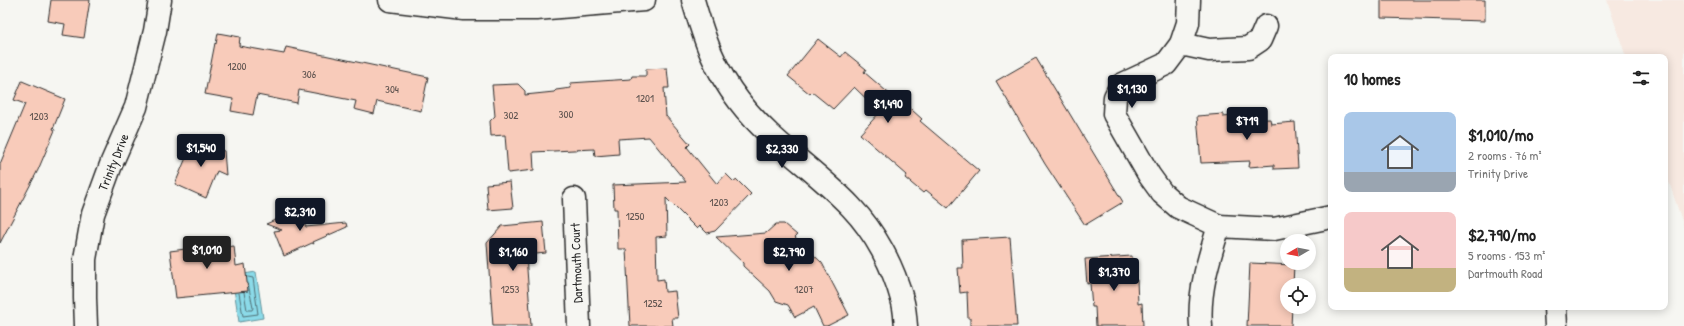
<!DOCTYPE html>
<meta charset="utf-8">
<style>
:root{--surface:#fff;--page:#f2f2f2;--text:#222;--muted:#767676;--accent:#111827}
body{margin:0;font-family:"Patrick Hand",sans-serif;background:var(--page);color:var(--text);height:100vh;display:flex;flex-direction:column;font-size:15px;white-space:nowrap}
*{box-sizing:border-box;margin:0}
p{font-size:13px;color:var(--muted)}
.icon{flex:none;width:22px;height:22px;fill:none;stroke:currentColor;stroke-width:2;stroke-linecap:round;stroke-linejoin:round}
.map{position:relative;flex:1;overflow:hidden}
.sheet{position:absolute;left:1328px;top:54px;width:340px;height:256px;display:flex;flex-direction:column;background:var(--surface);border-radius:8px;box-shadow:0 2px 10px #0003}
.sheet>*{flex:none}
.needle{width:26px;rotate:261deg}
.tools{position:absolute;left:1280px;top:234px;display:grid;gap:8px}
.tools a{display:grid;place-items:center;width:36px;height:36px;border-radius:50%;background:var(--surface);box-shadow:0 2px 10px #0003;font-size:20px}
.price{position:absolute;translate:-50% -34px;padding:0 9px;border-radius:4px;background:var(--accent);color:#fff;font-size:13px;line-height:26px;filter:drop-shadow(0 1px 2px #0008)}
.price::after{content:'';position:absolute;left:50%;top:24px;width:12px;height:9px;margin-left:-6px;background:inherit;clip-path:polygon(0 0,100% 0,50% 100%)}
.price.selected{background:#222;color:#fff}
ul{padding:0;list-style:none}
li{display:flex;align-items:center;gap:12px;height:100px;padding:0 16px}
li span{display:grid;place-items:center;flex:none;width:112px;height:80px;border-radius:8px;color:#555}
li>.icon{margin-inline-start:auto}
span .icon{width:48px;height:48px;fill:#fffc;stroke-width:1}
li b{font-size:17px}
h2{display:flex;justify-content:space-between;align-items:center;height:48px;padding:0 16px;font-size:17px}
.map>svg:first-child{display:block}
.built{fill:#f7e9e1}
.water{fill:#8bdae8;stroke:#65949c}
.lines{fill:none;stroke-linecap:round;stroke-linejoin:round}
.shore{stroke:#517177;stroke-width:1}
.building{fill:#f8cbba;stroke:#2b2b2b}
.minor-casing{stroke:#2b2b2b;stroke-width:25}
.minor{stroke:#f6f6f2;stroke-width:22}
.labels{text-anchor:middle;dominant-baseline:central;stroke-width:3;stroke-linejoin:round;paint-order:stroke}
.number-label{font-size:11px;fill:#5e534f}
.street-label{font-size:13px;fill:#2b2b2b;stroke:#f6f6f2}
</style>
<div class="map">
<svg width="1684" height="326" viewBox="0 0 1684 326">
<rect width="100%" height="100%" fill="#f6f6f2"/>
<filter id="ink" filterUnits="userSpaceOnUse"><feTurbulence type="fractalNoise" baseFrequency=".025" numOctaves="2"/><feDisplacementMap in="SourceGraphic" scale="8" xChannelSelector="R" yChannelSelector="G"/><feConvolveMatrix kernelMatrix="1 2 1 2 8 2 1 2 1" color-interpolation-filters="sRGB"/></filter>
<g filter="url(#ink)">
<path class="built" d="M 1607,0 L 1684,0 L 1684,227 L 1665,170 L 1665,57 L 1626,57 Z"/>
<path class="water" d="M 256,272 L 263,318 L 239,322 L 232,276 Z"/>
<g class="lines">
<g class="shore">
<path d="M 244,292 L 247,310 L 252,310 L 253,308 L 248,283"/>
<path d="M 239,293 L 243,316 L 258,314 L 253,278 L 248,277"/>
</g>
</g>
<g class="building">
<path d="M 51,0 L 90,0 L 84,38 L 63,35 L 65,24 L 48,21 Z"/>
<path d="M 1381,0 L 1485,0 L 1485,21 L 1381,18 Z"/>
<path d="M 218,33 L 240,37 L 239,46 L 284,54 L 286,47 L 428,77 L 421,111 L 377,101 L 374,114 L 354,109 L 356,101 L 299,90 L 297,103 L 257,95 L 253,115 L 231,111 L 233,99 L 205,94 L 215,43 L 216,44 Z"/>
<path d="M 818,39 L 841,57 L 845,52 L 866,69 L 864,72 L 901,104 L 903,102 L 922,119 L 920,121 L 979,171 L 948,208 L 926,190 L 923,193 L 905,178 L 907,175 L 860,134 L 880,112 L 854,87 L 833,109 L 812,92 L 810,94 L 788,76 Z"/>
<path d="M 1036,58 L 1123,202 L 1085,225 L 1045,164 L 996,81 Z"/>
<path d="M 667,68 L 669,88 L 664,88 L 666,116 L 690,144 L 687,147 L 717,184 L 726,174 L 734,182 L 736,179 L 751,194 L 715,231 L 707,233 L 700,226 L 697,229 L 666,198 L 667,236 L 656,237 L 657,280 L 664,279 L 665,292 L 675,291 L 678,318 L 672,318 L 673,326 L 630,326 L 626,249 L 618,249 L 617,209 L 614,209 L 613,185 L 686,182 L 649,137 L 618,139 L 619,154 L 595,156 L 594,149 L 533,152 L 534,170 L 508,173 L 505,135 L 491,136 L 490,121 L 495,116 L 492,85 L 518,84 L 525,91 L 525,95 L 554,92 L 556,90 L 571,88 L 570,83 L 631,79 L 632,76 L 646,76 L 646,69 Z"/>
<path d="M 22,81 L 65,99 L 53,129 L 55,130 L 38,170 L 0,243 L 0,164 L 25,104 L 14,100 Z"/>
<path d="M 1223,114 L 1223,117 L 1246,115 L 1247,120 L 1270,119 L 1271,124 L 1295,122 L 1298,168 L 1274,169 L 1274,165 L 1249,167 L 1250,161 L 1201,163 L 1197,116 Z"/>
<path d="M 193,141 L 202,141 L 224,151 L 226,175 L 217,171 L 206,198 L 175,184 Z"/>
<path d="M 510,182 L 513,208 L 488,210 L 486,184 Z"/>
<path d="M 298,210 L 306,227 L 346,223 L 347,227 L 313,242 L 314,244 L 312,243 L 284,256 L 274,231 L 282,230 L 266,224 Z"/>
<path d="M 543,222 L 546,253 L 526,255 L 531,326 L 493,326 L 487,243 L 502,226 Z"/>
<path d="M 776,224 L 784,224 L 797,235 L 795,237 L 822,263 L 849,315 L 827,326 L 823,326 L 814,307 L 795,317 L 788,305 L 776,301 L 770,291 L 743,266 L 743,263 L 716,237 L 766,233 Z"/>
<path d="M 1010,237 L 1017,326 L 970,326 L 970,318 L 968,318 L 967,292 L 960,293 L 958,268 L 963,268 L 962,240 Z"/>
<path d="M 217,238 L 218,245 L 226,244 L 226,247 L 234,246 L 236,266 L 245,264 L 248,291 L 176,298 L 170,251 L 193,248 L 192,241 Z"/>
<path d="M 1132,256 L 1134,280 L 1137,280 L 1138,304 L 1142,303 L 1143,326 L 1096,326 L 1095,307 L 1092,307 L 1090,283 L 1087,284 L 1085,259 Z"/>
<path d="M 1250,263 L 1294,265 L 1293,285 L 1287,285 L 1287,307 L 1292,307 L 1291,326 L 1247,326 Z"/>
</g>
<g class="lines">
<g class="minor-casing">
<g id="minor">
<path d="M 390,0 L 464,9 L 536,9 L 644,0"/>
<path d="M 693,0 C 704,38 714,69 739,101 C 770,142 816,170 851,207 C 875,232 893,266 902,299 C 905,308 905,317 906,326"/>
<path d="M 1189,0 L 1188,23 L 1181,44 L 1166,64 L 1121,85 L 1115,97 L 1114,114 L 1149,175 L 1162,193 L 1178,207 L 1219,226"/>
<path d="M 1181,44 L 1209,50 L 1248,48 L 1260,40 L 1266,26"/>
<path d="M 574,199 L 579,326"/>
<path d="M 1555,307 L 1556,326"/>
<path d="M 86,326 L 85,298 L 85,259 L 93,214 L 112,162 L 136,107 L 155,31 L 160,0"/>
<path d="M 1201,326 C 1198,292 1209,258 1219,226 L 1274,229 L 1331,217"/>
</g>
</g>
<use href="#minor" class="minor"/>
</g>
</g>
<g class="labels">
<g class="number-label">
<text x="237" y="66">1200</text>
<text x="309" y="74">306</text>
<text x="392" y="89">304</text>
<text x="645" y="98">1201</text>
<text x="566" y="114">300</text>
<text x="511" y="115">302</text>
<text x="39" y="116">1203</text>
<text x="719" y="202">1203</text>
<text x="635" y="216">1250</text>
<text x="510" y="289">1253</text>
<text x="804" y="289">1207</text>
<text x="653" y="303">1252</text>
</g>
<g class="street-label">
<text transform="translate(113 162) rotate(-68)">Trinity Drive</text>
<text transform="translate(576 263) rotate(-92)">Dartmouth Court</text>
</g>
</g>
</svg>
<div class="tools">
<a><svg class="needle" viewBox="-14 -14 28 28"><path d="M0-13l5 13h-10z" fill="#e53935"/><path d="M0 13l5-13h-10z" fill="#767676"/></svg></a>
<a><svg class="icon" aria-label="locate" viewBox="0 0 24 24"><circle cx="12" cy="12" r="6"/><path d="M12 2v4M12 18v4M2 12h4M18 12h4"/></svg></a>
</div>
<b class="price" style="left:1132px;top:109px">$1,130</b>
<b class="price" style="left:888px;top:124px">$1,490</b>
<b class="price" style="left:1247px;top:141px">$719</b>
<b class="price" style="left:201px;top:168px">$1,540</b>
<b class="price" style="left:782px;top:169px">$2,330</b>
<b class="price" style="left:300px;top:232px">$2,310</b>
<b class="price selected" style="left:207px;top:270px">$1,010</b>
<b class="price" style="left:513px;top:272px">$1,160</b>
<b class="price" style="left:789px;top:272px">$2,790</b>
<b class="price" style="left:1114px;top:292px">$1,370</b>
<section class="sheet">
<h2>10 homes<svg class="icon" aria-label="filters" viewBox="0 0 24 24"><path d="M4 7h16M4 17h16"/><circle cx="9" cy="7" r="2"/><circle cx="15" cy="17" r="2"/></svg></h2>
<ul>
<li><span style="background:linear-gradient(#a9c7e8 75%,#9aa5b1 0)"><svg class="icon" aria-label="home" viewBox="0 0 24 24"><path d="M3 11l9-7 9 7M6 9v11h12V9"/></svg></span><div><b>$1,010/mo</b><p>2 rooms · 76 m²</p><p>Trinity Drive</p></div></li>
<li><span style="background:linear-gradient(#f6c9c9 70%,#c2b280 0)"><svg class="icon" aria-label="home" viewBox="0 0 24 24"><path d="M3 11l9-7 9 7M6 9v11h12V9"/></svg></span><div><b>$2,790/mo</b><p>5 rooms · 153 m²</p><p>Dartmouth Road</p></div></li>
</ul>
</section>
</div>
